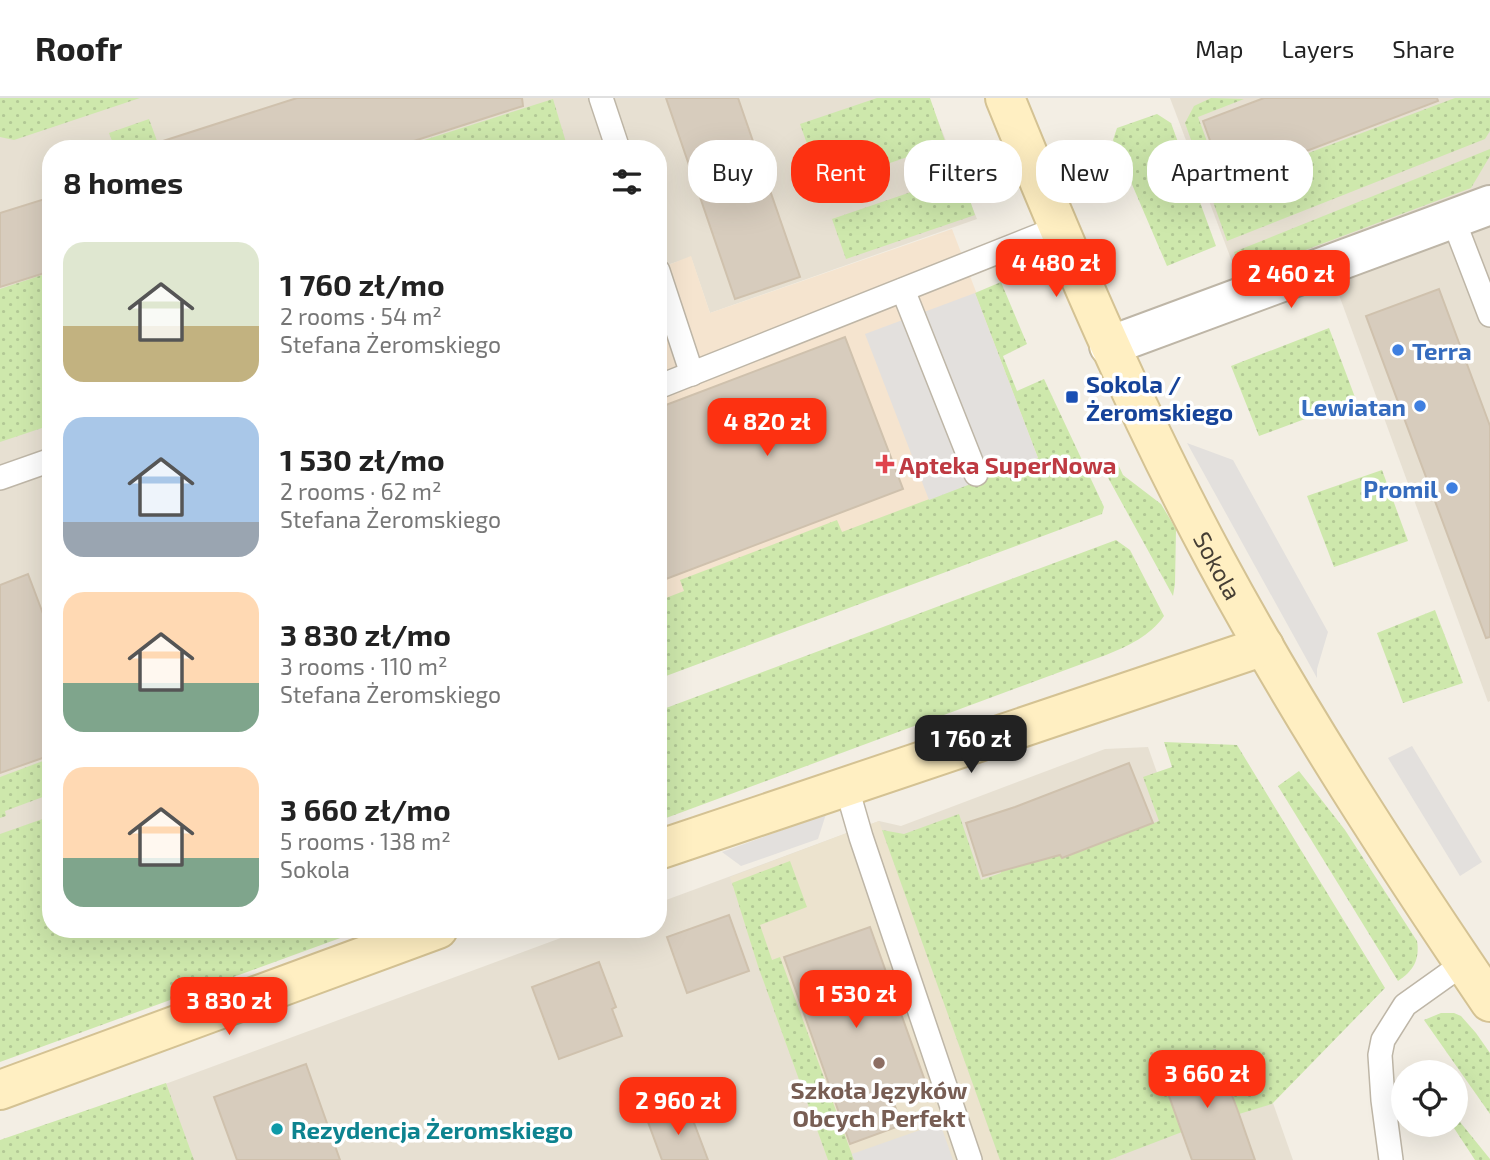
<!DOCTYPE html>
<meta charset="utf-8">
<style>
:root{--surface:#fff;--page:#f2f2f2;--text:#222;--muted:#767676;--line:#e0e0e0;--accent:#fd3111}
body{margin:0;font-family:"Exo 2",sans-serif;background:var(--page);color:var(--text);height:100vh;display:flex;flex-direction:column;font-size:26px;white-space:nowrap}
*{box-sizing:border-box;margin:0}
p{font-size:23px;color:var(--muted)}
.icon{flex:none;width:38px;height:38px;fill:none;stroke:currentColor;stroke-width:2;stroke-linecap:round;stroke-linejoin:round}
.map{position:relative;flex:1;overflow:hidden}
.details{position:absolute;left:42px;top:42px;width:625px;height:798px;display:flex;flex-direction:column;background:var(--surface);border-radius:28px;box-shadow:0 7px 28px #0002}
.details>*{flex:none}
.top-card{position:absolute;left:688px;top:42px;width:665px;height:63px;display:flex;gap:14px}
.tools{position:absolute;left:1391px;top:962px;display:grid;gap:14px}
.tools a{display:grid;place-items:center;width:77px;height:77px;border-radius:50%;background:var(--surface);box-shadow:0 7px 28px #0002;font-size:35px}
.price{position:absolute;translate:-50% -60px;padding:0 16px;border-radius:14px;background:var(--accent);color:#fff;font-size:23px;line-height:46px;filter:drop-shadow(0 2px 4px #0008)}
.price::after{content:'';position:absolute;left:50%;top:42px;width:21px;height:16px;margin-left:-10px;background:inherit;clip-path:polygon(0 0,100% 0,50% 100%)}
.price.current{background:#222;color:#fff}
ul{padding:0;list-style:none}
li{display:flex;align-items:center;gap:21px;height:175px;padding:0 21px}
li span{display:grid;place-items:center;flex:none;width:196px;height:140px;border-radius:21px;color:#555}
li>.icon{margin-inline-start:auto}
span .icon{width:84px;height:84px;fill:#fffc;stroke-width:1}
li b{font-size:30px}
h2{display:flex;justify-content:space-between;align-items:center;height:84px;padding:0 21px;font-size:30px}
.tag{padding:0 24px;border-radius:28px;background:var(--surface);box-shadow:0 7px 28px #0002;font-size:24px;line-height:63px}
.tag.current{background:var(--accent);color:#fff}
header{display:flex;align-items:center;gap:42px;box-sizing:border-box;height:98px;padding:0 35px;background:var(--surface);border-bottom:2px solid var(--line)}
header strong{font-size:33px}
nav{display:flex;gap:38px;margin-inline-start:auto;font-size:24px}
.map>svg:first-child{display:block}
.residential{fill:#e7e0d2}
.commercial{fill:#f5e4cf}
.education{fill:#ece3ce}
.grass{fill:url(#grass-dots)}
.parking{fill:#e3e0dd}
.building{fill:#d7ccbd;stroke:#cfc1ad;stroke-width:2}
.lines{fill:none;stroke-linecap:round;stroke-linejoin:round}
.lane-casing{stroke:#beb6a7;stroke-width:26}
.street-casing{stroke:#beb6a7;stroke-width:42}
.secondary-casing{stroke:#d4c293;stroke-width:42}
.lane{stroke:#fff;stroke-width:23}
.street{stroke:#fff;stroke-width:38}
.secondary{stroke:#ffefc2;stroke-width:38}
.shop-dot{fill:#3f7fe0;stroke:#fff;stroke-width:2.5}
.transit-dot{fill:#1a4fb4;stroke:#fff;stroke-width:2.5}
.health-dot{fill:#e0444e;stroke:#fff;stroke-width:2.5}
.education-dot{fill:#8d6e63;stroke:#fff;stroke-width:2.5}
.culture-dot{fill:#0f9aa8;stroke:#fff;stroke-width:2.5}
.labels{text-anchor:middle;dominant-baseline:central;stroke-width:7;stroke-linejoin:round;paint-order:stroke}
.shop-label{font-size:24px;font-weight:bold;fill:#366cbe;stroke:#fff;text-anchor:end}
.transit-label{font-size:24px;font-weight:bold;fill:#164399;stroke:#fff;text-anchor:start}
.health-label{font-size:24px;font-weight:bold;fill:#be3a42;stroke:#fff;text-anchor:start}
.street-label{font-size:24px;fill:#453e34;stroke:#fff}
.education-label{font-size:24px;font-weight:bold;fill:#785e54;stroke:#fff}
.culture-label{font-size:24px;font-weight:bold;fill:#0d838f;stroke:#fff;text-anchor:start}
</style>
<header>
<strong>Roofr</strong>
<nav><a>Map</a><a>Layers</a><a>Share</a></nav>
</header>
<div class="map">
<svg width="1490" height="1062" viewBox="0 0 1490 1062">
<defs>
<pattern id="grass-dots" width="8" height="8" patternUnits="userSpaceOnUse" patternTransform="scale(1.75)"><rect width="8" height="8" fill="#cee8ac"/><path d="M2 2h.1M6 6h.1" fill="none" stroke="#b2c895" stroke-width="1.8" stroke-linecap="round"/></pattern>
</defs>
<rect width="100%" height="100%" fill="#f3eee4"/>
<g class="residential">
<path d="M 0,0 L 929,0 L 977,121 L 710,215 L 691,159 L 658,170 L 658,51 L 51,51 L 51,737 L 0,757 Z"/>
<path d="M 1170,0 L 1490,0 L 1490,97 L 1242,190 Z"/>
<path d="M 1490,128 L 1490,603 L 1488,604 L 1335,186 Z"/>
<path d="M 1148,649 L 1293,1062 L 0,1062 L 0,1047 L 585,831 L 658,831 L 658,805 L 879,723 L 901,728 L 1105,651 Z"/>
</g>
<path class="commercial" d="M 952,131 L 1040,361 L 658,508 L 658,171 L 691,158 L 710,215 Z"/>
<path class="education" d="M 879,723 L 1000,1062 L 828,1062 L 758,868 L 730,779 Z"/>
<g class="grass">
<path d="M 0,0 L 140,0 L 14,42 L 0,39 Z"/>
<path d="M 877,0 L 930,0 L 946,46 L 822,88 L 800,26 Z"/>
<path d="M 1211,0 L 1244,1 L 1198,19 L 1223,87 L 1455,0 L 1490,0 L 1490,33 L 1485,41 L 1227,143 L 1185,25 L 1194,8 Z"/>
<path d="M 553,1 L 568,51 L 396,51 Z"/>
<path d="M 1157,16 L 1171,25 L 1216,148 L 1167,168 L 1113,42 L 1117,30 Z"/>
<path d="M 149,21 L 160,51 L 115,51 L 109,35 Z"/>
<path d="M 1490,51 L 1490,58 L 1471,90 L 1241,176 L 1234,154 Z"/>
<path d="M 961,77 L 975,117 L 846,161 L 832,121 Z"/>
<path d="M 51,174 L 51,327 L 0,344 L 0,191 Z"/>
<path d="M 1001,184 L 1027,246 L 1003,258 L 1017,293 L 1044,281 L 1104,409 L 1102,416 L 658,581 L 658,503 L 684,493 L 680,482 L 837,422 L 842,434 L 1038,360 L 975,195 Z"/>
<path d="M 1329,230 L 1356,302 L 1259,338 L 1231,268 Z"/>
<path d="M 1117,364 L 1123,377 L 1161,406 L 1176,431 L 1175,486 L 1173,498 L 1106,376 L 1109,368 Z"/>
<path d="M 1382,372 L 1408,443 L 1334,469 L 1307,398 Z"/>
<path d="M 1116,442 L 1130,452 L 1164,518 C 1150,538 1128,548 1106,557 L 658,723 L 658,613 Z"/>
<path d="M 1435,512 L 1463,585 L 1403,605 L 1377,535 Z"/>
<path d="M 1164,644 L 1237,647 L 1385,890 L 1272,1006 L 1239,1016 L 1214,953 L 1152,976 L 1159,997 L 1167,994 L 1182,1034 L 1109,1062 L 1000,1062 L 882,732 L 904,736 L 959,716 L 981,782 L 1001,775 L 998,767 L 1056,745 L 1062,760 L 1159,723 L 1143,679 L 1172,669 Z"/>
<path d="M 51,660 L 51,696 L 5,713 L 6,718 L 0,720 L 0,679 Z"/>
<path d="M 1299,673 L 1345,732 L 1417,843 C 1420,862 1413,873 1398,883 L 1278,688 Z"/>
<path d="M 51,718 L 51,831 L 365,831 L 0,964 L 0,736 Z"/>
<path d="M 790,763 L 807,809 L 760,827 L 772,862 L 780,859 L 854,1062 L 828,1062 L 758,868 L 732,785 Z"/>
<path d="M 1441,915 L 1454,915 L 1461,918 L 1476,935 L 1490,955 L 1490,1016 L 1424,922 Z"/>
<path d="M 166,985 L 194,1062 L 0,1062 L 0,1042 Z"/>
<path d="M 1456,1019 L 1490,1061 L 1490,1062 L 1475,1062 L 1452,1027 L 1456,1027 Z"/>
</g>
<g class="parking">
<path d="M 975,195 L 1038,360 L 929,402 L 865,236 Z"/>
<path d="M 1187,345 L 1233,362 L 1328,534 L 1317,571 L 1317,580 Z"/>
<path d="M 1412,648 L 1482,764 L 1460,778 L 1388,660 Z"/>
<path d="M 826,716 L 818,741 L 741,768 L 722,754 Z"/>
<path d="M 940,1025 L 953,1062 L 854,1062 L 852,1056 Z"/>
</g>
<g class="building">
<path d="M 297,0 L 522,0 L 523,8 L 389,51 L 164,51 L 163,43 Z"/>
<path d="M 666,0 L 738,0 L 800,179 L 735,201 Z"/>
<path d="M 1264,0 L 1437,0 L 1438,3 L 1225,84 L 1203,23 Z"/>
<path d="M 51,99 L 51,173 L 0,189 L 0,115 Z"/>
<path d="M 1439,191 L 1490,328 L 1490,539 L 1486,540 L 1366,218 Z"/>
<path d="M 845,239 L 903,391 L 658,484 L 658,310 Z"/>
<path d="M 28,476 L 51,537 L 51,657 L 0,675 L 0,487 Z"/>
<path d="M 1129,665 L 1153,725 L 1062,760 L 1060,757 L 983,778 L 966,725 L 1015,709 Z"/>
<path d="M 729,817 L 749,873 L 687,895 L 667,839 Z"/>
<path d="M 870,829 L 925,983 L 890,995 L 902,1027 L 850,1046 L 784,859 Z"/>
<path d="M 599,864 L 616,909 L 612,911 L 622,938 L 559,961 L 532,889 Z"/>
<path d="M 1215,952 L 1239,1016 L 1255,1062 L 1192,1062 L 1160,973 Z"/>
<path d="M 306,966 L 340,1062 L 237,1062 L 214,999 Z"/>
<path d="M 688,1009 L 708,1062 L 662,1062 L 648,1024 Z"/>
</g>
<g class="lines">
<g class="lane-casing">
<g id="lane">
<path d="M 601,0 L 618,51"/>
<path d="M 1453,121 L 1490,217"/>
<path d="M 658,173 L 692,276"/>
<path d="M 903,192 L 976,376"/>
<path d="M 658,289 L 1058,130"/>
<path d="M 0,380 L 51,362"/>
<path d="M 846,687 L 861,739 L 970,1062"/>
<path d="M 1391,1062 L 1383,1002 L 1380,957 L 1383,942 L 1405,907 L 1464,865"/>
</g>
</g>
<g class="street-casing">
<path id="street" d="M 1109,248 L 1490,107"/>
</g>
<g class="secondary-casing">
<g id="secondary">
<path id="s1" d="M 1005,0 C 1069,157 1135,313 1216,463 C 1298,615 1393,761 1490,904"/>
<path d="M 658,752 L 1264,548"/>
<path d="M 0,992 L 438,831"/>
</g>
</g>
<use href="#lane" class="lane"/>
<use href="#street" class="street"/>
<use href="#secondary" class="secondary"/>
</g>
<g class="shop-dot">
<circle cx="1398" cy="252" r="7"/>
<circle cx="1420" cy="308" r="7"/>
<circle cx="1452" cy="390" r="7"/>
</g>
<rect class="transit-dot" x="1065" y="292" width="14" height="14" rx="3.5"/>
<path class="health-dot" d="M881.5 355.5h7v7h7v7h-7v7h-7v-7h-7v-7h7z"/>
<circle class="education-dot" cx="879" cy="965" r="7"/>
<circle class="culture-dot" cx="277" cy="1031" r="7"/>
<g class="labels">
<g class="shop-label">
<text x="1412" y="252" text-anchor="start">Terra</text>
<text x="1406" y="308">Lewiatan</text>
<text x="1438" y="390">Promil</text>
</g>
<g class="transit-label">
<text x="1086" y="285">Sokola /<tspan x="1086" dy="28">Żeromskiego</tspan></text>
</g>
<g class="health-label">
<text x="899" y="366">Apteka SuperNowa</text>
</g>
<g class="street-label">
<text stroke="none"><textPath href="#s1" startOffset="514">Sokola</textPath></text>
</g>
<g class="education-label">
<text x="879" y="991">Szkoła Języków<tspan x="879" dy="28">Obcych Perfekt</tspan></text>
</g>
<g class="culture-label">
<text x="291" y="1031">Rezydencja Żeromskiego</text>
</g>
</g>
</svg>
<div class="tools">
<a><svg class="icon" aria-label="locate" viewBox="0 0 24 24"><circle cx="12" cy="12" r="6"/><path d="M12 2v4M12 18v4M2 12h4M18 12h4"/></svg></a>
</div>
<b class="price" style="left:1056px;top:201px">4 480 zł</b>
<b class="price" style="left:1291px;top:212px">2 460 zł</b>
<b class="price" style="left:767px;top:360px">4 820 zł</b>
<b class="price current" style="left:971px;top:677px">1 760 zł</b>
<b class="price" style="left:856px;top:932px">1 530 zł</b>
<b class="price" style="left:229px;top:939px">3 830 zł</b>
<b class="price" style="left:1207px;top:1012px">3 660 zł</b>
<b class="price" style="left:678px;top:1039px">2 960 zł</b>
<div class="top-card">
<a class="tag">Buy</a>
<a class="tag current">Rent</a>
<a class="tag">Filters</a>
<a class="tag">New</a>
<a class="tag">Apartment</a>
</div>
<section class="details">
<h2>8 homes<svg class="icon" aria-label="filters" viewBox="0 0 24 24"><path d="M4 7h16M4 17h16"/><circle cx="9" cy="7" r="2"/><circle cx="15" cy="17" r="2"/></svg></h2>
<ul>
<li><span style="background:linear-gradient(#dfe7d0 60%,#c2b280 0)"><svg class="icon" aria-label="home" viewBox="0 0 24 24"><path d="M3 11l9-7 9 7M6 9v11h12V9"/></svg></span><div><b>1 760 zł/mo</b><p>2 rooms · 54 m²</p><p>Stefana Żeromskiego</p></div></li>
<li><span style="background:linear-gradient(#a9c7e8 75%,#9aa5b1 0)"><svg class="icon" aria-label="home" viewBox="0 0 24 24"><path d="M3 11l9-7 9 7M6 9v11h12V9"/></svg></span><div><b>1 530 zł/mo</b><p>2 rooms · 62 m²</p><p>Stefana Żeromskiego</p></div></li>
<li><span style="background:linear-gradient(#ffd9b3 65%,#7fa58c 0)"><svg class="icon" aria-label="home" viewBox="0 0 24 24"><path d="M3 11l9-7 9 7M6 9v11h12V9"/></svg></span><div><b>3 830 zł/mo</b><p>3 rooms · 110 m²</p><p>Stefana Żeromskiego</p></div></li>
<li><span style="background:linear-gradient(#ffd9b3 65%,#7fa58c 0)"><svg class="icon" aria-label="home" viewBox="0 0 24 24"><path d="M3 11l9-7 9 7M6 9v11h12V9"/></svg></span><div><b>3 660 zł/mo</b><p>5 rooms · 138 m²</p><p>Sokola</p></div></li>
</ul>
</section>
</div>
